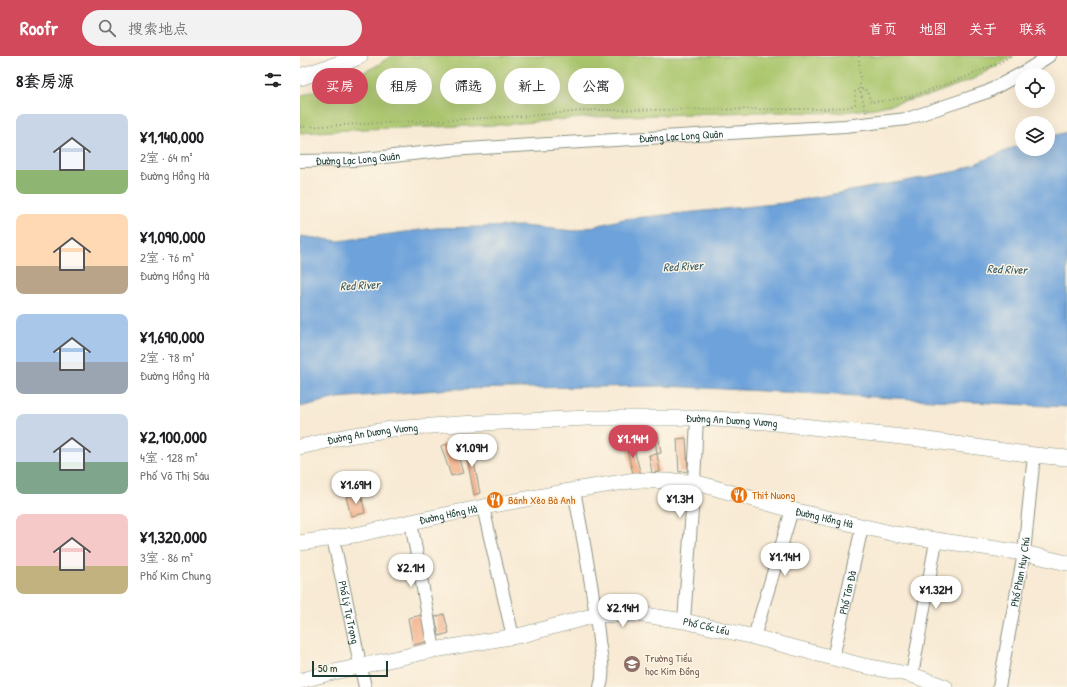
<!DOCTYPE html>
<html lang="zh">
<meta charset="utf-8">
<style>
:root{--surface:#fff;--page:#f2f2f2;--text:#202124;--muted:#757577;--accent:#d1495b}
body{margin:0;font-family:"Patrick Hand","LXGW WenKai TC",sans-serif;background:var(--page);color:var(--text);height:100vh;display:flex;flex-direction:column;font-size:15px;white-space:nowrap}
*{box-sizing:border-box;margin:0}
p{font-size:13px;color:var(--muted)}
.icon{flex:none;width:22px;height:22px;fill:none;stroke:currentColor;stroke-width:2;stroke-linecap:round;stroke-linejoin:round}
.map{position:relative;flex:1;overflow:hidden}
.panel{display:flex;flex-direction:column;background:var(--surface);width:300px}
.panel>*{flex:none}
.hud{position:absolute;left:12px;top:12px;width:380px;height:36px;display:flex;gap:8px}
.controls{position:absolute;left:715px;top:12px;display:grid;gap:8px}
.controls a{display:grid;place-items:center;width:40px;height:40px;border-radius:50%;background:var(--surface);box-shadow:0 4px 16px #0002;font-size:20px}
.scale{position:absolute;left:12px;bottom:10px;width:76px;box-sizing:border-box;padding-left:4px;border:2px solid #1f3d34;border-top:0;font-size:11px;line-height:14px;white-space:nowrap;color:#1f3d34;-webkit-text-stroke:3px #fcf5e5;paint-order:stroke}
.price{position:absolute;translate:-50% -34px;padding:0 9px;border-radius:14px;background:#fff;color:#222;font-size:13px;line-height:26px;filter:drop-shadow(0 1px 2px #0008)}
.price::after{content:'';position:absolute;left:50%;top:24px;width:12px;height:9px;margin-left:-6px;background:inherit;clip-path:polygon(0 0,100% 0,50% 100%)}
.price.selected{background:var(--accent);color:#fff}
ul{padding:0;list-style:none}
li{display:flex;align-items:center;gap:12px;height:100px;padding:0 16px}
li span{display:grid;place-items:center;flex:none;width:112px;height:80px;border-radius:8px;color:#555}
li>.icon{margin-inline-start:auto}
span .icon{width:48px;height:48px;fill:#fffc;stroke-width:1}
li b{font-size:17px}
h2{display:flex;justify-content:space-between;align-items:center;height:48px;padding:0 16px;font-size:17px}
.pill{padding:0 14px;border-radius:18px;background:var(--surface);box-shadow:0 4px 16px #0002;font-size:14px;line-height:36px}
.pill.selected{background:var(--accent);color:#fff}
header{display:flex;align-items:center;gap:24px;box-sizing:border-box;height:56px;padding:0 20px;background:var(--accent);color:#fff}
header strong{font-size:19px}
nav{display:flex;gap:22px;margin-inline-start:auto;font-size:14px}
.search{width:280px;height:36px;background:var(--page);display:flex;align-items:center;gap:10px;box-sizing:border-box;padding:0 14px;border-radius:22px;color:var(--muted);font-size:15px}
main{display:flex;flex:1;min-height:0}
.map>svg:first-child{display:block}
.green{fill:#aac66d;stroke:#648250}
.water{fill:#6da2da;stroke:#467087}
.building{fill:#f1a57c}
.lines{fill:none;stroke-linecap:round;stroke-linejoin:round}
.minor-casing{stroke:#8c9484;stroke-width:14}
.tertiary-casing{stroke:#8c9484;stroke-width:16}
.secondary-casing{stroke:#8c9484;stroke-width:18}
.path{stroke:#8c9484;stroke-width:2;stroke-dasharray:1 3;stroke-linecap:butt}
.minor{stroke:#fff;stroke-width:12}
.tertiary{stroke:#fff;stroke-width:15}
.secondary{stroke:#fff;stroke-width:17}
.labels{text-anchor:middle;dominant-baseline:central;stroke-width:3;stroke-linejoin:round;paint-order:stroke}
.street-label{font-size:11px;fill:#1f3d34;stroke:#fcf5e5}
.food-label{font-size:11px;fill:#c56008;stroke:#fcf5e5;text-anchor:start}
.education-label{font-size:11px;fill:#785e54;stroke:#fcf5e5;text-anchor:start}
.water-label{font-size:12px;font-style:italic;fill:#365b66;stroke:#fcf5e5}
</style>
<header>
<strong>Roofr</strong>
<div class="search"><svg class="icon" aria-label="search" viewBox="0 0 24 24"><circle cx="10" cy="10" r="6"/><path d="M15 15l6 6"/></svg>搜索地点</div>
<nav><a>首页</a><a>地图</a><a>关于</a><a>联系</a></nav>
</header>
<main>
<section class="panel">
<h2>8套房源<svg class="icon" aria-label="filters" viewBox="0 0 24 24"><path d="M4 7h16M4 17h16"/><circle cx="9" cy="7" r="2"/><circle cx="15" cy="17" r="2"/></svg></h2>
<ul>
<li><span style="background:linear-gradient(#c9d6e8 70%,#8fb573 0)"><svg class="icon" aria-label="home" viewBox="0 0 24 24"><path d="M3 11l9-7 9 7M6 9v11h12V9"/></svg></span><div><b>¥1,140,000</b><p>2室 · 64 m²</p><p>Đường Hồng Hà</p></div></li>
<li><span style="background:linear-gradient(#ffd9b3 65%,#b9a48a 0)"><svg class="icon" aria-label="home" viewBox="0 0 24 24"><path d="M3 11l9-7 9 7M6 9v11h12V9"/></svg></span><div><b>¥1,090,000</b><p>2室 · 76 m²</p><p>Đường Hồng Hà</p></div></li>
<li><span style="background:linear-gradient(#a9c7e8 60%,#9aa5b1 0)"><svg class="icon" aria-label="home" viewBox="0 0 24 24"><path d="M3 11l9-7 9 7M6 9v11h12V9"/></svg></span><div><b>¥1,690,000</b><p>2室 · 78 m²</p><p>Đường Hồng Hà</p></div></li>
<li><span style="background:linear-gradient(#c9d6e8 60%,#7fa58c 0)"><svg class="icon" aria-label="home" viewBox="0 0 24 24"><path d="M3 11l9-7 9 7M6 9v11h12V9"/></svg></span><div><b>¥2,100,000</b><p>4室 · 128 m²</p><p>Phố Võ Thị Sáu</p></div></li>
<li><span style="background:linear-gradient(#f6c9c9 65%,#c2b280 0)"><svg class="icon" aria-label="home" viewBox="0 0 24 24"><path d="M3 11l9-7 9 7M6 9v11h12V9"/></svg></span><div><b>¥1,320,000</b><p>3室 · 86 m²</p><p>Phố Kim Chung</p></div></li>
</ul>
</section>
<div class="map">
<svg width="767" height="631" viewBox="0 0 767 631">
<rect width="100%" height="100%" fill="#fcf5e5"/>
<filter id="ink" filterUnits="userSpaceOnUse"><feTurbulence type="fractalNoise" baseFrequency=".025" numOctaves="2"/><feDisplacementMap in="SourceGraphic" scale="8" xChannelSelector="R" yChannelSelector="G"/><feConvolveMatrix kernelMatrix="1 2 1 2 8 2 1 2 1" color-interpolation-filters="sRGB"/></filter>
<filter id="wash" filterUnits="userSpaceOnUse"><feTurbulence type="fractalNoise" baseFrequency=".012" numOctaves="4" result="noise"/><feDisplacementMap in="SourceGraphic" scale="16" xChannelSelector="R" yChannelSelector="G"/><feGaussianBlur stdDeviation="0.9" result="paint"/><feColorMatrix in="noise" values="0 0 0 0 0 0 0 0 0 0 0 0 0 0 0 0 0 1.4 0 .05"/><feComposite in="paint" operator="in"/></filter>
<g filter="url(#wash)">
<rect width="100%" height="100%" fill="#f8ead4"/>
<path class="green" d="M 91,0 L 714,0 L 673,23 L 628,40 L 575,52 L 536,57 L 460,56 L 292,61 L 199,69 L 65,73 L 0,77 L 0,40 L 52,22 L 76,10 Z"/>
<path class="water" d="M 767,76 L 767,351 L 366,330 L 150,333 L 37,342 L 0,351 L 0,180 L 39,185 L 135,172 L 223,170 L 274,175 L 324,163 L 484,147 L 616,123 L 658,115 L 722,88 L 722,93 L 748,93 L 748,81 Z"/>
<g id="blocks">
<g class="building">
<path d="M 354,377 L 358,377 L 361,397 L 357,398 Z"/>
<path d="M 386,382 L 388,415 L 379,416 L 377,383 Z"/>
<path d="M 332,385 L 341,419 L 334,421 L 325,387 Z"/>
<path d="M 154,386 L 163,417 L 151,420 L 141,390 Z"/>
<path d="M 164,386 L 170,386 L 180,437 L 174,439 Z"/>
<path d="M 357,398 L 360,416 L 352,417 L 349,399 Z"/>
<path d="M 61,437 L 65,457 L 51,460 L 46,441 Z"/>
<path d="M 144,558 L 149,577 L 139,580 L 135,561 Z"/>
<path d="M 122,559 L 127,586 L 113,589 L 108,562 Z"/>
</g>
</g>
</g>
<g filter="url(#ink)">
<use href="#blocks" fill-opacity="0" stroke="#8c9484" stroke-width="1"/>
<g class="lines">
<g class="minor-casing">
<g id="minor">
<path id="s1" d="M 0,105 L 55,104 L 150,94 L 545,70 L 607,63 L 645,50 L 687,36 L 724,16 L 749,0"/>
<path d="M 274,434 C 283,484 294,535 299,585 C 301,600 305,617 300,631"/>
<path d="M 183,451 L 213,581"/>
<path d="M 111,466 L 134,594"/>
<path id="s2" d="M 33,482 L 65,631"/>
<path d="M 384,565 L 394,426 L 397,362"/>
<path d="M 454,581 L 492,454"/>
<path id="s3" d="M 533,602 L 562,471"/>
<path d="M 612,619 L 636,485"/>
<path id="s4" d="M 699,631 L 724,497 L 734,399"/>
</g>
</g>
<g class="tertiary-casing">
<g id="tertiary">
<path id="s5" d="M 0,391 L 48,380 L 92,373 L 158,368 L 288,362 L 397,362 L 466,366 L 620,383 L 734,399 L 767,402"/>
<path id="s6" d="M 0,487 L 60,478 L 111,466 L 183,451 L 274,434 L 336,424 L 394,426 L 492,454 L 595,478 L 724,497 L 767,507"/>
<path id="s7" d="M 0,625 L 25,618 L 134,594 L 222,579 L 296,559 L 337,558 L 384,565 L 454,581 L 560,609 L 612,619 L 645,631"/>
</g>
</g>
<g class="secondary-casing">
<path id="secondary" d="M 0,21 L 37,9 L 59,0"/>
</g>
<g class="path">
<path d="M 559,0 L 560,33 L 566,57"/>
<path d="M 0,71 L 228,60 L 294,54 L 522,53 L 550,51 L 555,48 L 555,36 L 560,33 L 565,33 L 568,37 L 571,46 L 584,45 L 612,40 L 666,21 L 701,6 L 710,0"/>
</g>
<use href="#minor" class="minor"/>
<use href="#tertiary" class="tertiary"/>
<use href="#secondary" class="secondary"/>
</g>
</g>
<defs>
<g id="restaurant-disc" transform="scale(0.9)"><circle r="9.5" fill="#e8710a" stroke="#fcf5e5"/><path d="M-5-6h1v4h1v-4h1v4h1v-4h1v5L-1.5 .5V6h-2V.5L-5-1ZM5-6V6H3V1.5H1.5Q1.5-4 5-6Z" fill="#fff"/></g>
<g id="school-disc" transform="scale(0.9)"><circle r="9.5" fill="#8d6e63" stroke="#fcf5e5"/><path d="M0-5L7-2L0 1L-7-2ZM-4 1L0 2.5L4 1V4Q0 6-4 4Z" fill="#fff"/></g>
</defs>
<g fill-rule="evenodd">
<use href="#restaurant-disc" x="439" y="439"/>
<use href="#restaurant-disc" x="195" y="444"/>
<use href="#school-disc" x="332" y="608"/>
</g>
<g class="labels">
<g class="street-label">
<text stroke="none"><textPath href="#s1" startOffset="382">Đường Lạc Long Quân</textPath></text>
<text stroke="none"><textPath href="#s1" startOffset="58">Đường Lạc Long Quân</textPath></text>
<text stroke="none"><textPath href="#s5" startOffset="434">Đường An Dương Vương</textPath></text>
<text stroke="none"><textPath href="#s5" startOffset="74">Đường An Dương Vương</textPath></text>
<text stroke="none"><textPath href="#s6" startOffset="151">Đường Hồng Hà</textPath></text>
<text stroke="none"><textPath href="#s6" startOffset="535">Đường Hồng Hà</textPath></text>
<text stroke="none"><textPath href="#s4" startOffset="117">Phố Phan Huy Chú</textPath></text>
<text stroke="none"><textPath href="#s3" startOffset="67">Phố Tản Đà</textPath></text>
<text stroke="none"><textPath href="#s2" startOffset="76">Phố Lý Tự Trọng</textPath></text>
<text stroke="none"><textPath href="#s7" startOffset="415">Phố Cốc Lếu</textPath></text>
</g>
<g class="food-label">
<text x="452" y="439">Thit Nuong</text>
<text x="208" y="444">Bánh Xèo Bà Anh</text>
</g>
<g class="education-label">
<text x="345" y="602">Trường Tiểu<tspan x="345" dy="13">học Kim Đồng</tspan></text>
</g>
<g class="water-label">
<text transform="translate(383 210) rotate(-3)">Red River</text>
<text transform="translate(707 213) rotate(2)">Red River</text>
<text transform="translate(60 229) rotate(-3)">Red River</text>
</g>
</g>
</svg>
<div class="controls">
<a><svg class="icon" aria-label="locate" viewBox="0 0 24 24"><circle cx="12" cy="12" r="6"/><path d="M12 2v4M12 18v4M2 12h4M18 12h4"/></svg></a>
<a><svg class="icon" aria-label="layers" viewBox="0 0 24 24"><path d="M12 4l9 5-9 5-9-5zM3 14l9 5 9-5"/></svg></a>
</div>
<div class="scale">50 m</div>
<b class="price selected" style="left:333px;top:403px">¥1.14M</b>
<b class="price" style="left:172px;top:412px">¥1.09M</b>
<b class="price" style="left:56px;top:449px">¥1.69M</b>
<b class="price" style="left:380px;top:463px">¥1.3M</b>
<b class="price" style="left:485px;top:521px">¥1.14M</b>
<b class="price" style="left:111px;top:532px">¥2.1M</b>
<b class="price" style="left:636px;top:554px">¥1.32M</b>
<b class="price" style="left:323px;top:572px">¥2.14M</b>
<div class="hud">
<a class="pill selected">买房</a>
<a class="pill">租房</a>
<a class="pill">筛选</a>
<a class="pill">新上</a>
<a class="pill">公寓</a>
</div>
</div>
</main>
